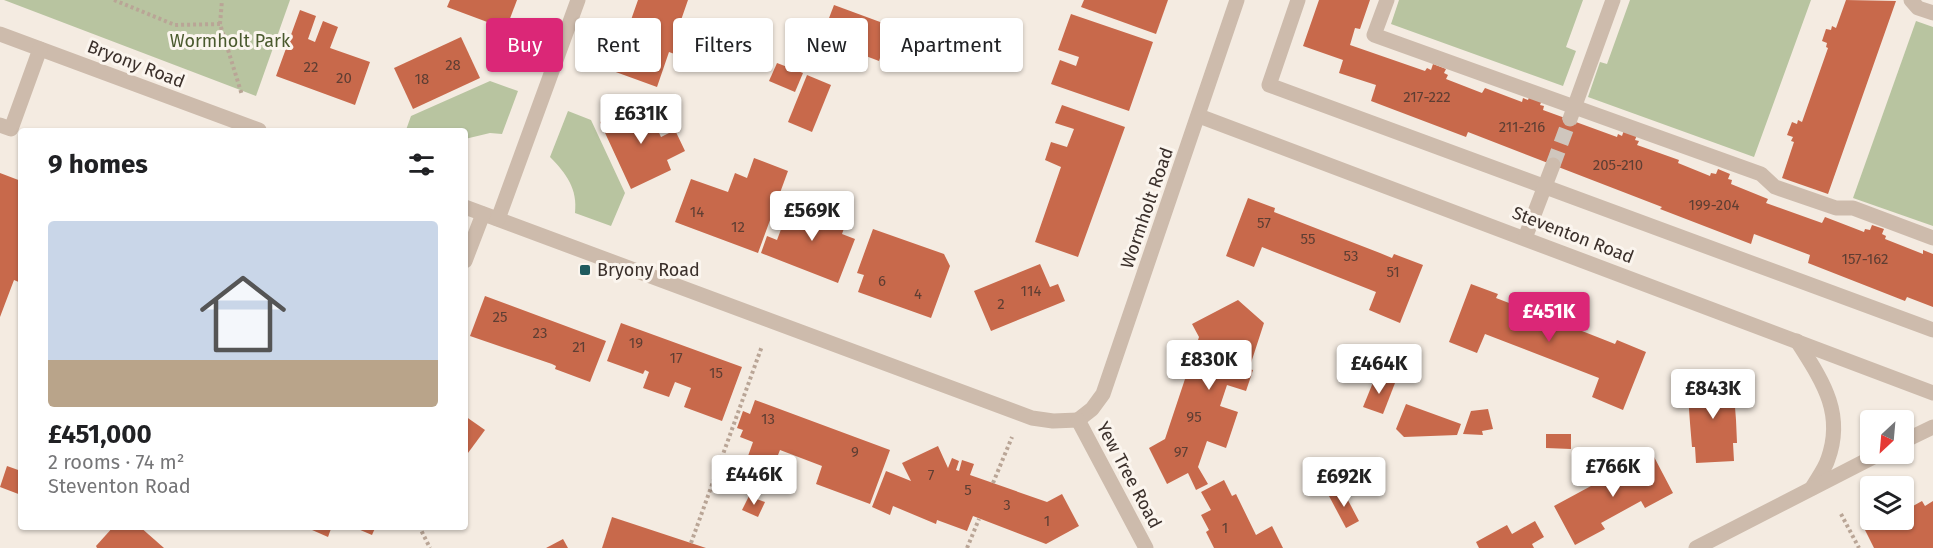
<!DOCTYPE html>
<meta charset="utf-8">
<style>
:root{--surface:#fff;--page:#f6f6f6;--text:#202124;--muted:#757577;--line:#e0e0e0;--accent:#db2777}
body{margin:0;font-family:"Fira Sans",sans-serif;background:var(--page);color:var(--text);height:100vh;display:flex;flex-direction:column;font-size:22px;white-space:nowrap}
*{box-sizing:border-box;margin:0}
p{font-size:20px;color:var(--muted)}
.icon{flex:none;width:33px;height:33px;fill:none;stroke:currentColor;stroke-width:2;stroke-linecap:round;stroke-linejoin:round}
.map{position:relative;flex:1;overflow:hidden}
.drawer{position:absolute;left:18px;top:128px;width:450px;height:402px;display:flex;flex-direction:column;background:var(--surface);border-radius:6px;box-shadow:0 2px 4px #0004}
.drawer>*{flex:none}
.banner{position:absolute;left:486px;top:18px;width:570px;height:54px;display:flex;gap:12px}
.needle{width:39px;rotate:206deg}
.buttons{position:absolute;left:1860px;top:410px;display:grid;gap:12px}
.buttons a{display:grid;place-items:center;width:54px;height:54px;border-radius:6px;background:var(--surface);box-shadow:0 2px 4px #0004;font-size:30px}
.price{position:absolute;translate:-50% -51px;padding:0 14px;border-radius:6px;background:#fff;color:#222;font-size:20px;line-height:39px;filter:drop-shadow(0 2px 3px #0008)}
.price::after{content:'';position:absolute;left:50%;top:36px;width:18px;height:14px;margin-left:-9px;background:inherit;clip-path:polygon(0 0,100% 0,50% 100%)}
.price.selected{background:var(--accent);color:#fff}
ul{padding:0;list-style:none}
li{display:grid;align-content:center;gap:12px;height:318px;padding:0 30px}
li+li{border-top:2px solid var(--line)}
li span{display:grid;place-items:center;height:186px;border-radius:6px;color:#555}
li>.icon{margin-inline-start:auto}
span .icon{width:108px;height:108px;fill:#fffc;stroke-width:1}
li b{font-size:26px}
h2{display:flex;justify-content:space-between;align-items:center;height:72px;padding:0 30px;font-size:26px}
.pill{padding:0 21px;border-radius:6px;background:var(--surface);box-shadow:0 2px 4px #0004;font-size:21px;line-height:54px}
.pill.selected{background:var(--accent);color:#fff}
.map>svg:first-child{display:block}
.green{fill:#b8c4a0}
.building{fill:#c8694b}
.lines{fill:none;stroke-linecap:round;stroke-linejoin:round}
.minor-tunnel{stroke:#cfc6bd;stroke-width:15;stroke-dasharray:15 8;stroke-linecap:butt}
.path{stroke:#b9a596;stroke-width:4;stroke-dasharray:3 3;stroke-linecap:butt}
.minor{stroke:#cdbbac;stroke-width:15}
.poi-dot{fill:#1f5a5e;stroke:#fbf5ee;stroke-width:2}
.labels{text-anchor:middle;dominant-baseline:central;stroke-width:6;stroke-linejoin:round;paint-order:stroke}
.number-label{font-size:15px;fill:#5e3e33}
.park-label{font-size:18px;fill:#4a5a2e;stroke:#fbf5ee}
.street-label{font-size:18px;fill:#3b302b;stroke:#fbf5ee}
.poi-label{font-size:18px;fill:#3b302b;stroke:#fbf5ee;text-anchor:start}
</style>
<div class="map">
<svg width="1933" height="548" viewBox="0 0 1933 548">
<rect width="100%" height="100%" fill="#f4ebe1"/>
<g class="green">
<path d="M 4,0 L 290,0 L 256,96 Z"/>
<path d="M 1399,0 L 1583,0 L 1566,47 L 1576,51 L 1563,86 L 1391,24 Z"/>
<path d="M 1630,0 L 1811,0 L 1754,157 L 1588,97 L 1600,62 L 1607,64 Z"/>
<path d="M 1916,21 L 1933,27 L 1933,226 L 1853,198 Z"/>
<path d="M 490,81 L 518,91 L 502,134 L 490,133 L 465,139 L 465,130 L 406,130 L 411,116 Z"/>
<path d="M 568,111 L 591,120 L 625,193 L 611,226 L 575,213 C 578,189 566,173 550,157 Z"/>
</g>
<g class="building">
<path d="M 450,0 L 517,0 L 506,29 L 447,7 Z"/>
<path d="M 638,0 L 688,0 L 680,23 L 691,27 L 680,56 L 669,52 L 657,87 L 613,71 Z"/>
<path d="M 1084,0 L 1168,0 L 1156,34 L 1081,7 Z"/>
<path d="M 1319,0 L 1370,0 L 1360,29 L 1355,28 L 1350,45 L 1425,71 L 1427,68 L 1431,70 L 1433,64 L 1446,69 L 1444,73 L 1448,75 L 1446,79 L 1482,93 L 1485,88 L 1522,102 L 1523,98 L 1528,100 L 1530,95 L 1542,100 L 1540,105 L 1544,106 L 1543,110 L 1617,137 L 1618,134 L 1622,136 L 1624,130 L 1637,135 L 1635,140 L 1639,141 L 1637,145 L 1679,160 L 1678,163 L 1710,176 L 1711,173 L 1716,174 L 1718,169 L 1730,174 L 1728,179 L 1732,180 L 1731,184 L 1768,199 L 1766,203 L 1822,223 L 1825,217 L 1864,232 L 1865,229 L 1870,230 L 1872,225 L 1884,229 L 1882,234 L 1886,236 L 1885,239 L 1923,254 L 1923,250 L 1933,254 L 1933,307 L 1907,297 L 1905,301 L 1808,263 L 1810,255 L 1754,234 L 1751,244 L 1660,209 L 1662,207 L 1468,132 L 1466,137 L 1371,101 L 1376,85 L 1339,73 L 1343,60 L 1303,46 Z"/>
<path d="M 1846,0 L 1896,1 L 1828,194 L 1782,178 L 1794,142 L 1791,141 L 1793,137 L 1787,135 L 1792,122 L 1797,124 L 1798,120 L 1802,122 L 1828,48 L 1826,47 L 1827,43 L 1822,41 L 1826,29 L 1831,30 L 1832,26 L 1836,28 Z"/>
<path d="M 834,5 L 891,26 L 879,61 L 821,39 Z"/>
<path d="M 300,10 L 316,16 L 308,39 L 315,42 L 323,21 L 338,27 L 330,48 L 370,62 L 355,105 L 276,76 Z"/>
<path d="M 1071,14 L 1153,42 L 1129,111 L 1051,84 L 1060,60 L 1076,66 L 1079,57 L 1058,50 Z"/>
<path d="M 461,37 L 480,78 L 413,109 L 394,68 Z"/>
<path d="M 794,38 L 822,49 L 816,64 L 788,53 Z"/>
<path d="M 777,63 L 803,73 L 795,92 L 769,81 Z"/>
<path d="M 807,75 L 831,85 L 812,132 L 788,122 Z"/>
<path d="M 644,101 L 661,137 L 675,130 L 685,151 L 667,160 L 671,170 L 631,189 L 600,122 Z"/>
<path d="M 1062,105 L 1125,127 L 1078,257 L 1035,242 L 1061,167 L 1045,160 L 1051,142 L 1067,147 L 1074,129 L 1055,123 Z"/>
<path d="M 754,158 L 788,171 L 758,253 L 675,222 L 691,179 L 728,192 L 735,173 L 747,178 Z"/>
<path d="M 0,173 L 21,181 L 21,283 L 14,280 L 0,317 Z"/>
<path d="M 1248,198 L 1275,208 L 1274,212 L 1380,253 L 1392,258 L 1394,254 L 1423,265 L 1400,323 L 1369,310 L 1376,292 L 1262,247 L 1254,267 L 1226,256 Z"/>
<path d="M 792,200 L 847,220 L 842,234 L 855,239 L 838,283 L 761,253 L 767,236 L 777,240 Z"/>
<path d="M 873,229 L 944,254 L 950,266 L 931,318 L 858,292 L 864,275 L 857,273 Z"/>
<path d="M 1040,264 L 1050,287 L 1058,284 L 1065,301 L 991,331 L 974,291 Z"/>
<path d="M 1471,284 L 1498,294 L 1496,298 L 1554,320 L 1615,344 L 1617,340 L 1646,352 L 1623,410 L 1592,397 L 1599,378 L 1498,339 L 1485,334 L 1477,353 L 1449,342 Z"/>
<path d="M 485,296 L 606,341 L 590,382 L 555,369 L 556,366 L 552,364 L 470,336 Z"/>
<path d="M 1238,300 L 1264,323 L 1249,369 L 1253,370 L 1246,391 L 1227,385 L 1220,406 L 1238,412 L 1226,448 L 1207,441 L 1198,467 L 1208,484 L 1196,490 L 1188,473 L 1167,484 L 1149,448 L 1165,439 L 1199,337 L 1192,324 Z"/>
<path d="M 621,323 L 742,367 L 722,421 L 684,407 L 691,388 L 675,382 L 669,397 L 643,388 L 649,372 L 645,370 L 643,374 L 607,361 Z"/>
<path d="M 1376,375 L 1395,383 L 1383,414 L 1363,407 Z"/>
<path d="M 1729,377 L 1730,395 L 1734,394 L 1736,420 L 1737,443 L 1733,443 L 1734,461 L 1696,463 L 1695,447 L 1692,447 L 1690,423 L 1688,395 L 1691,395 L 1690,380 Z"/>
<path d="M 755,400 L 890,450 L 870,504 L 816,484 L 822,466 L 780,450 L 774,465 L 748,456 L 753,442 L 740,437 L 743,430 L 737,428 L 743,411 L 750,414 Z"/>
<path d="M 1406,404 L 1461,424 L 1457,435 L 1404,437 L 1396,429 Z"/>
<path d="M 1488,409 L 1493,429 L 1482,431 L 1483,435 L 1463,434 L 1471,411 Z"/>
<path d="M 465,416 L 485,430 L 465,457 Z"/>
<path d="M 1546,434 L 1571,434 L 1571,449 L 1546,448 Z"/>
<path d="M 938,446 L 948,468 L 952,458 L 959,461 L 956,470 L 959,471 L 962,460 L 974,464 L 970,475 L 1047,502 L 1062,494 L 1079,526 L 1046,544 L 973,516 L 967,531 L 937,520 L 936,524 L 893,506 L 890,515 L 872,507 L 886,471 L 911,481 L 902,463 Z"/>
<path d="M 1652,453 L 1673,493 L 1645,508 L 1641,501 L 1601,523 L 1605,529 L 1575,545 L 1554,506 Z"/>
<path d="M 7,466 L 21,471 L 21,495 L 0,487 Z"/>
<path d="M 1224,480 L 1232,496 L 1236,494 L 1256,535 L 1272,526 L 1283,548 L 1214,548 L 1206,532 L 1209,530 L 1201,515 L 1211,510 L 1201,492 Z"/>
<path d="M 1342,489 L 1359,521 L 1346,528 L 1329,496 Z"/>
<path d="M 749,496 L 765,502 L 758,517 L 742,510 Z"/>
<path d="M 1922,501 L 1925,506 L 1933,501 L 1933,548 L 1874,548 L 1865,530 L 1887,519 L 1904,519 L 1904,511 Z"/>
<path d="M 612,517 L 706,548 L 602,548 Z"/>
<path d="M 1535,521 L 1544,537 L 1532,544 L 1534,548 L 1479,548 L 1476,542 L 1507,525 L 1512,534 Z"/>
<path d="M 114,526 L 139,526 L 164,548 L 97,548 L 96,546 Z"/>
<path d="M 303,526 L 332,526 L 328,537 Z"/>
<path d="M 351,526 L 376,526 L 372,535 Z"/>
<path d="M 563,539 L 568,548 L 546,548 Z"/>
</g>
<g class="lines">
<path class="minor-tunnel" d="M 1553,165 L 1570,119"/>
<g class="path">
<path d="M 114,0 L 175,25 L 220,24 L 242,95"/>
<path d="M 220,24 L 222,0"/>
<path d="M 993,483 L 1012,437"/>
<path d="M 1841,514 L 1859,548"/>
<path d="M 419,526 L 430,548"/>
<path d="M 691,543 L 762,346"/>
<path d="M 967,548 L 979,519"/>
</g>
<g class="minor">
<path d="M 1298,0 L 1269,85 L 1933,330"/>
<path d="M 1387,0 L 1374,35 L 1761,174 L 1775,187 L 1836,208 L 1853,208 L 1933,238"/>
<path d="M 1911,0 L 1918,8 L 1933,13"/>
<path d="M 0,34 L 259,130"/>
<path d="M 1199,116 L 1933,393"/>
<path d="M 1570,119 L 1613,0"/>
<path d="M 0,125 L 11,129 L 40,49"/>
<path d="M 465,207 L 1032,418 L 1053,421 L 1078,420"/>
<path d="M 498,219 L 578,0"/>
<path d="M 1525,238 L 1553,165"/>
<path d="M 465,261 L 483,214"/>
<path d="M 1797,341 C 1821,379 1845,412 1828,459 C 1825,469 1817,479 1812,488"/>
<path d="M 1078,420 L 1092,409 L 1103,394 L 1237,0"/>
<path d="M 1078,420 L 1146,548"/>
<path d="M 1904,441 L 1933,427"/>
<path d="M 1696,548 L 1881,453"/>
</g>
</g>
<rect class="poi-dot" x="579" y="264" width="12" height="12" rx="3"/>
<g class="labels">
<g class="number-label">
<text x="453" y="65">28</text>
<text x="311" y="67">22</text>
<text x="344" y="78">20</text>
<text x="422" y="79">18</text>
<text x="1427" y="97">217-222</text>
<text x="1522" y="127">211-216</text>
<text x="1618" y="165">205-210</text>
<text x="1714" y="205">199-204</text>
<text x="697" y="212">14</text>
<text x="1264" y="223">57</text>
<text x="738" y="227">12</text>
<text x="1308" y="239">55</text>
<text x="1351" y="256">53</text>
<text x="1865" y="259">157-162</text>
<text x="1393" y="272">51</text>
<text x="882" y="281">6</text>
<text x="1031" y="291">114</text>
<text x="918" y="294">4</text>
<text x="1001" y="304">2</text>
<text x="500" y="317">25</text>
<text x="540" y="333">23</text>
<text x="636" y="343">19</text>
<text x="579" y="347">21</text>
<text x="676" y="358">17</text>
<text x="716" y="373">15</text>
<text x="1194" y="417">95</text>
<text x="768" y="419">13</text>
<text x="855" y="452">9</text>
<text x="1181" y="452">97</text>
<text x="931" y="475">7</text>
<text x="968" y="490">5</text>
<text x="1007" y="505">3</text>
<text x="1047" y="521">1</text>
<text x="1225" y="528">1</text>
</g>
<g class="park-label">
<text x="230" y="41">Wormholt Park</text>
</g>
<g class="street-label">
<text transform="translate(136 64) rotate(21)">Bryony Road</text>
<text transform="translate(1147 208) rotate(-71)">Wormholt Road</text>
<text transform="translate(1573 235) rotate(21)">Steventon Road</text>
<text transform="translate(1129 475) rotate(62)">Yew Tree Road</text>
</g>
<g class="poi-label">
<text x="597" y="270">Bryony Road</text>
</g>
</g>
</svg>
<div class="buttons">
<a><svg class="needle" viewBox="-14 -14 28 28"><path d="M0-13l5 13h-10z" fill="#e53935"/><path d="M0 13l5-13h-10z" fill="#757577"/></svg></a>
<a><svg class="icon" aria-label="layers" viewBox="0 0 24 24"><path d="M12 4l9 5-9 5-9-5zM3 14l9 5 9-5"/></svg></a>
</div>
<b class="price" style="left:641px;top:145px">£631K</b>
<b class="price" style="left:812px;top:242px">£569K</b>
<b class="price selected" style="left:1549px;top:343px">£451K</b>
<b class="price" style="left:1209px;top:391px">£830K</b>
<b class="price" style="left:1379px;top:395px">£464K</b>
<b class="price" style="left:1713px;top:420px">£843K</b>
<b class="price" style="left:1613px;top:498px">£766K</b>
<b class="price" style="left:754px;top:506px">£446K</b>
<b class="price" style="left:1344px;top:508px">£692K</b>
<div class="banner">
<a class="pill selected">Buy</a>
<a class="pill">Rent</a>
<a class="pill">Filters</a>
<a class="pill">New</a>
<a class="pill">Apartment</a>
</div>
<section class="drawer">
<h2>9 homes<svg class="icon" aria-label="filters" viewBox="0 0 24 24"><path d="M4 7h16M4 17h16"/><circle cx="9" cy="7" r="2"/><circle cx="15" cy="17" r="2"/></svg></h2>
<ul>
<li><span style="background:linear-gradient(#c9d6e8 75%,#b9a48a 0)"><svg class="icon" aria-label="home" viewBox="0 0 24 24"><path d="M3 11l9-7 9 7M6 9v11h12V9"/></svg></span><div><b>£451,000</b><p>2 rooms · 74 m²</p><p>Steventon Road</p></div></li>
</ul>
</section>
</div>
